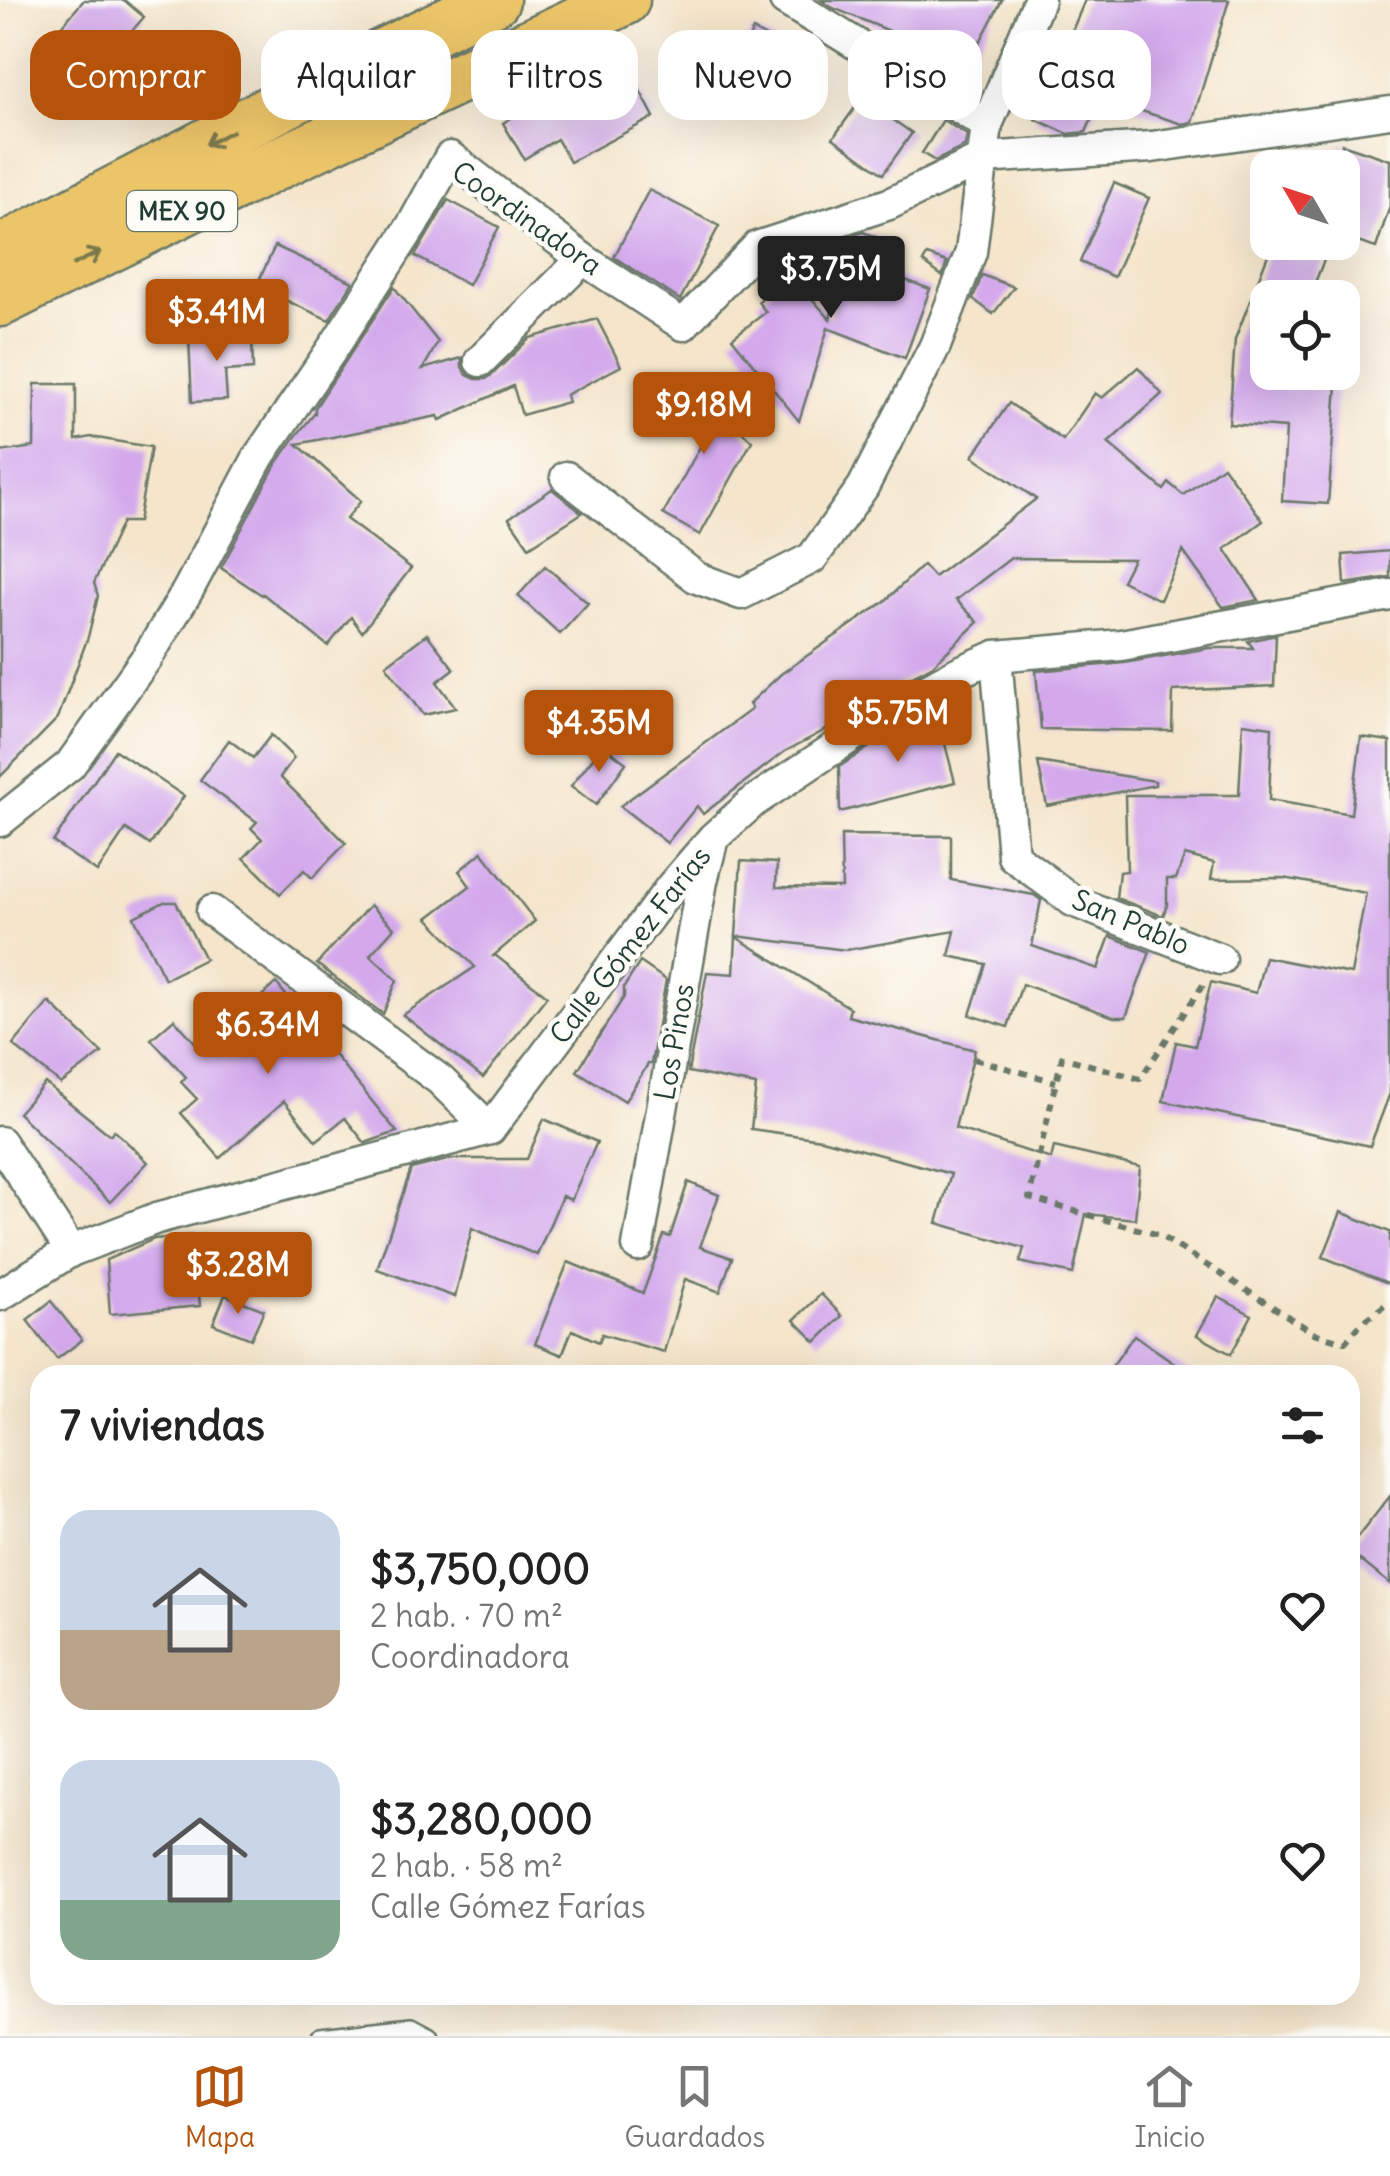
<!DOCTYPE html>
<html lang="es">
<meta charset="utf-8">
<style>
:root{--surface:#fff;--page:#f2f2f2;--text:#222;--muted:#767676;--line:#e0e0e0;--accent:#b45309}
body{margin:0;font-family:Delius,sans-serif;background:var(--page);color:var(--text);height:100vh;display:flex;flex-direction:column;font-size:38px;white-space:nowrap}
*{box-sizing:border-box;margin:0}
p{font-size:32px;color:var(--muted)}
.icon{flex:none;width:55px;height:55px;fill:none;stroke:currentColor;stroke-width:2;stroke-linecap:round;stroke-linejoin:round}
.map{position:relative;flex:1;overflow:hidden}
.sheet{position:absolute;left:30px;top:1365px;width:1330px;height:640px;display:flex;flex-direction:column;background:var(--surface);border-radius:30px;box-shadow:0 10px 40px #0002}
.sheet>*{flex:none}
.hud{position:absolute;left:30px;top:30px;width:1330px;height:90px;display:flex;gap:20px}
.needle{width:65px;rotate:309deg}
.controls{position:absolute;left:1250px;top:150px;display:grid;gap:20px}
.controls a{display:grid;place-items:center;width:110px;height:110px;border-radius:20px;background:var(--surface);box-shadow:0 10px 40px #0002;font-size:50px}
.price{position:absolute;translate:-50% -85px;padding:0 22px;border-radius:10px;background:var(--accent);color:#fff;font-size:32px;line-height:65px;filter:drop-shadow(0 2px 5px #0008)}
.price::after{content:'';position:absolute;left:50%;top:60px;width:30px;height:22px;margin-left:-15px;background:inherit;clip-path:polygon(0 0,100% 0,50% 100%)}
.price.on{background:#222;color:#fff}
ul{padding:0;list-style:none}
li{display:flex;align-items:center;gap:30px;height:250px;padding:0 30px}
li span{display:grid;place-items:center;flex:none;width:280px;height:200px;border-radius:30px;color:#555}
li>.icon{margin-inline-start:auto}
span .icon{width:120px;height:120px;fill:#fffc;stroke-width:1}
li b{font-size:42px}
h2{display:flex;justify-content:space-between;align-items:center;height:120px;padding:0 30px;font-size:42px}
.pill{padding:0 35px;border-radius:30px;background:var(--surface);box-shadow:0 10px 40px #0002;font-size:35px;line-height:90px}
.pill.on{background:var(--accent);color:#fff}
.menu{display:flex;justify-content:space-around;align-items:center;height:140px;border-top:2px solid var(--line);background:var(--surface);font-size:28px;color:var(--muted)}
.menu a{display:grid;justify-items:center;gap:5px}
.menu .on{color:var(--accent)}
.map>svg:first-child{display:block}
.building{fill:#d3a9ec}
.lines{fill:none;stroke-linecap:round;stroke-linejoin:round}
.lane-casing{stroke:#6a7869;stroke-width:20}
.street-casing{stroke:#6a7869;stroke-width:35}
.primary-casing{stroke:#6a7869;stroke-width:55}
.path{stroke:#6a7869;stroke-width:6;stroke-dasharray:8 8;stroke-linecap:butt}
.lane{stroke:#fff;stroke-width:15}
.street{stroke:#fff;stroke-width:30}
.primary{stroke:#ecc569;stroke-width:50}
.oneway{stroke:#7b7a4c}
.labels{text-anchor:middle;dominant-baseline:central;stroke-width:9;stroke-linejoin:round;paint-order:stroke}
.shield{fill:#fdfcf7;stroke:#62766e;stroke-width:2.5}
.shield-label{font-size:25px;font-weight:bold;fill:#1f3d34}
.street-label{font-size:28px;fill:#1f3d34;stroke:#fdfcf7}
</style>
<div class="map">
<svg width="1390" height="2036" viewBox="0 0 1390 2036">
<rect width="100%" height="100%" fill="#fdfcf7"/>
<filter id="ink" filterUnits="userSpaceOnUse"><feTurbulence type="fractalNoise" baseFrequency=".01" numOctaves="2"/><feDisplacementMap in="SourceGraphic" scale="20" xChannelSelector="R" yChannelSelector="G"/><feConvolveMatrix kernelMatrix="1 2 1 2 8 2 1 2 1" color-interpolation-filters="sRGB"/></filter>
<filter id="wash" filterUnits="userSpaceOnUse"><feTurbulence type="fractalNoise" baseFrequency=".0048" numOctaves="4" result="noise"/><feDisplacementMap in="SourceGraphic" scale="40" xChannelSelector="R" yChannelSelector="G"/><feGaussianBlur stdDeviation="2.25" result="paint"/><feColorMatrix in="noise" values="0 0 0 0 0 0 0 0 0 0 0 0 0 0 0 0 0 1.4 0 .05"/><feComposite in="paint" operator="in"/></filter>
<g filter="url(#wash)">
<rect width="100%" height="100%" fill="#f4e5cb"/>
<g id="blocks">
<g class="building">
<path d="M 84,0 L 124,0 L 144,17 L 103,65 L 60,28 Z"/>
<path d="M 821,0 L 1002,0 L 964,72 L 917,47 L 919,43 L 833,8 Z"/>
<path d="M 1085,0 L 1229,0 L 1192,122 L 1182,124 L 1101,98 L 1086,132 L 1068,134 L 1035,119 Z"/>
<path d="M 753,30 L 783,46 L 756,98 L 726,82 Z"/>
<path d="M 636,83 L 654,117 L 570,162 L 557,139 L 524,159 L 503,123 L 561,87 L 578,115 Z"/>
<path d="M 862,98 L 912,133 L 883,174 L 833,138 Z"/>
<path d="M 943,120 L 967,135 L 965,146 L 935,161 L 922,153 Z"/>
<path d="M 1342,144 L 1390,160 L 1390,206 L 1376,248 L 1342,237 Z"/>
<path d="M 1114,183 L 1149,198 L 1114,277 L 1080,262 Z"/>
<path d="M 649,190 L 719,226 L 680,300 L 614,257 Z"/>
<path d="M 448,200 L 499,227 L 468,285 L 415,256 Z"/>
<path d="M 863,232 L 884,240 L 884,252 L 878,270 L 930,289 L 905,358 L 828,328 L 799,421 L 732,338 L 766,312 L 758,302 L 790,274 L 830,319 L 853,236 Z"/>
<path d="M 1273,242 L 1331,242 L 1309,298 L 1268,298 L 1268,372 L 1338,372 L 1328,504 L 1282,501 L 1286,428 L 1229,424 L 1235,339 Z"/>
<path d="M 275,246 L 353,282 L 329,320 L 256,287 Z"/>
<path d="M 927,255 L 947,262 L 942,276 L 923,262 Z"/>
<path d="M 982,275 L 1014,287 L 993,314 L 973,299 Z"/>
<path d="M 394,287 L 438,342 L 423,369 L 462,358 L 462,367 L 467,375 L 476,379 L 486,379 L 493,374 L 530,338 L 597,319 L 621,366 L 566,395 L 568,402 L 522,415 L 513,386 L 440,420 L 438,416 L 297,444 L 361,501 L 346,519 L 411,568 L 362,632 L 351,617 L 328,646 L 263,594 L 262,595 L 221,568 L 275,466 L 296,436 L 315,413 L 315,408 Z"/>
<path d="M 252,335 L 253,369 L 225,371 L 227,400 L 192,402 L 189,338 Z"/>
<path d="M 1138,367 L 1162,394 L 1108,443 L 1164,490 L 1169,483 L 1183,495 L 1223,466 L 1263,521 L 1225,549 L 1259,600 L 1223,607 L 1183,551 L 1160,600 L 1122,581 L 1133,559 L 1011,558 L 956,600 L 978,622 L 933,665 L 892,687 L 833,726 L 784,752 L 703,814 L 697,806 L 667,843 L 620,806 L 752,709 L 749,704 L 781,674 L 884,602 L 923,565 L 934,577 L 1036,499 L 973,456 L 1009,403 L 1063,440 L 1095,393 L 1102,398 Z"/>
<path d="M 681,374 L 752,441 L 700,535 L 663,514 L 705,438 L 661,396 Z"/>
<path d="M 35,384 L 76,384 L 76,440 L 91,437 L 151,447 L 138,522 L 122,522 L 94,583 L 98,596 L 88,637 L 58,718 L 0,777 L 0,452 L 34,447 Z"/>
<path d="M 552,489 L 582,513 L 529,547 L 509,518 Z"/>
<path d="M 1390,551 L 1390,577 L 1345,584 L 1343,555 Z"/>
<path d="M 545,566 L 588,603 L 560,634 L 518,596 Z"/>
<path d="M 427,634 L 454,669 L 437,682 L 456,708 L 423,715 L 386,665 Z"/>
<path d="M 1276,635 L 1274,686 L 1173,691 L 1172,731 L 1041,729 L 1036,671 L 1124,663 L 1209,648 L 1253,648 L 1248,641 Z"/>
<path d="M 935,706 L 955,782 L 840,812 L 839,767 L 912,719 Z"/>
<path d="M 1243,723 L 1272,727 L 1269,800 L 1351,814 L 1361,737 L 1390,741 L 1390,1093 L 1370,1146 L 1163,1101 L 1176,1042 L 1195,1046 L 1211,982 L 1256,993 L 1265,957 L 1351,974 L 1366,893 L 1284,878 L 1211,879 L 1214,863 L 1185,855 L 1176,879 L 1167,879 L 1167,905 L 1163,916 L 1116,898 L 1119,872 L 1127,871 L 1125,795 L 1239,795 Z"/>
<path d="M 271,735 L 294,758 L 280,777 L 346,843 L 312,878 L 304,870 L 280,894 L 244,858 L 262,839 L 251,828 L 257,822 L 200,780 L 229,740 L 253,758 Z"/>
<path d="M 603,745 L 626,763 L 596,805 L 571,786 Z"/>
<path d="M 115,750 L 184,796 L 150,845 L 126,829 L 97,872 L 53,842 Z"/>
<path d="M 1038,762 L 1155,781 L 1155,785 L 1047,806 Z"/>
<path d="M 841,835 L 951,836 L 951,880 L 1034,895 L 1041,900 L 1032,946 L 1098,969 L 1110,936 L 1150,952 L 1126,1017 L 1114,1017 L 1022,984 L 1008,1027 L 970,1015 L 986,964 L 949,956 L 955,931 L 846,950 L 736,936 L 741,861 L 777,863 L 776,887 L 842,888 Z"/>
<path d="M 482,852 L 535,921 L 492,957 L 495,955 L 547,996 L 483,1078 L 403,1015 L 475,967 L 428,918 L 470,886 L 459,871 Z"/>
<path d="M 164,902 L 176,902 L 205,959 L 165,979 L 134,917 Z"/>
<path d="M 370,905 L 394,928 L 370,955 L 397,980 L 383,1014 L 317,964 Z"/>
<path d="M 736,937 L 850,1008 L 848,1016 L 975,1050 L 955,1128 L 1051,1159 L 1054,1147 L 1140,1167 L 1135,1219 L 1086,1214 L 1073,1274 L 1020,1262 L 1024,1248 L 937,1223 L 951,1174 L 821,1139 L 751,1129 L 756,1085 L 688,1072 L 707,972 L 734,974 Z"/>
<path d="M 640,962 L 666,980 L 651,1064 L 648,1064 L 625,1101 L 577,1071 L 624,997 L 624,987 Z"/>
<path d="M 276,983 L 397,1132 L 365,1143 L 345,1118 L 316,1141 L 284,1101 L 220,1158 L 181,1113 L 197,1099 L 181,1082 L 186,1077 L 151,1039 L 174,1019 L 202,1050 Z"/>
<path d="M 49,1002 L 102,1053 L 61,1084 L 13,1045 Z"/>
<path d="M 45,1083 L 110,1135 L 114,1130 L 148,1162 L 110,1202 L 18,1113 Z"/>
<path d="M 544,1119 L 597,1142 L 571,1200 L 562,1196 L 537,1255 L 472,1228 L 455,1297 L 377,1269 L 411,1169 L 451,1159 L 527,1159 Z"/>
<path d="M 688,1182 L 719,1195 L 700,1247 L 732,1258 L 720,1292 L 685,1279 L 664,1352 L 602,1334 L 599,1342 L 572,1330 L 562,1355 L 535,1344 L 568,1262 L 643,1293 L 664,1235 L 670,1237 Z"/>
<path d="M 1341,1212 L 1390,1232 L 1390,1284 L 1323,1257 Z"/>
<path d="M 194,1235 L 200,1306 L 110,1314 L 106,1260 L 154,1239 Z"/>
<path d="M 821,1294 L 842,1316 L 816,1342 L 794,1320 Z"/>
<path d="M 225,1295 L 264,1310 L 251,1339 L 213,1324 Z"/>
<path d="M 1218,1297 L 1252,1315 L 1231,1354 L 1197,1335 Z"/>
<path d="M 51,1301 L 82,1340 L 57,1359 L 27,1320 Z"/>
<path d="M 1134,1335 L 1192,1375 L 1106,1375 Z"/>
<path d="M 1390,1496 L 1390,1584 L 1350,1552 L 1350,1547 Z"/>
</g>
</g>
</g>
<g filter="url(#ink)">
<use href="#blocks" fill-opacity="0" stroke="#6a7869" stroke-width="2.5"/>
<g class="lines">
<g class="lane-casing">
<path id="lane" d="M 320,2036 L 411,2026 L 430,2036"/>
</g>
<g class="street-casing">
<g id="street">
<path d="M 987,125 L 1039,0"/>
<path d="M 480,361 L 583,259"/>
<path d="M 566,477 L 697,578 L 741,594 L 812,558 L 863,487 L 935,346 L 971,252 L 987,125 L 785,0"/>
<path d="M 996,656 L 1013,856 L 1073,901 L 1220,959"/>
<path d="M 0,821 L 70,765 L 148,656 L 188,590 L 259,456 L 335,345 L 413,224 L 450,157 L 583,259 L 683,325 L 757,247 L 889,204 L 984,158 L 1152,147 L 1390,112"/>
<path d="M 212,911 L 440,1080 L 490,1129"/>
<path d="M 0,1142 L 71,1251"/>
<path d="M 638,1246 L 702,881 L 711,846"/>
<path d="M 0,1295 L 71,1251 L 157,1218 L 490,1129 L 671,887 L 713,838 L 753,802 L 902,703 L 959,672 L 996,656 L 1121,645 L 1390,595"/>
</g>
</g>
<g class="primary-casing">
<g id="primary">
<path d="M 0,251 L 336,77 L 494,0"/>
<path d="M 0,301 L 275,165 L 624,0"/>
</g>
</g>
<g class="path">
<path d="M 1203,985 L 1140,1079 L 1062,1057 L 1029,1198 L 1159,1235 L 1314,1333 L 1345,1342 L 1363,1322 L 1390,1301"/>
<path d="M 974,1059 L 1056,1082"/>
</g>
<use href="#lane" class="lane"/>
<use href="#street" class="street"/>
<use href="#primary" class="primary"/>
</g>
<defs><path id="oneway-shaft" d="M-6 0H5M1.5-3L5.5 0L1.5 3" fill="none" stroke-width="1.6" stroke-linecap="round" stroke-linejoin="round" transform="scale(2.5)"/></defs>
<g class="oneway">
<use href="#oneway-shaft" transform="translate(219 138) rotate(153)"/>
<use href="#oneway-shaft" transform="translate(87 258) rotate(-26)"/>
</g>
</g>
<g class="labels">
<rect class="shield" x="127" y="191" width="110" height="40" rx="8"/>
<g class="shield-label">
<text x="182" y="211">MEX 90</text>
</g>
<g class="street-label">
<text transform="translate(527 218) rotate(35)">Coordinadora</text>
<text transform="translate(1131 922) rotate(23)">San Pablo</text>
<text transform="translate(630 945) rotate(-52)">Calle Gómez Farías</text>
<text transform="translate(674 1042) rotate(-80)">Los Pinos</text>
</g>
</g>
</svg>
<div class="controls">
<a><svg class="needle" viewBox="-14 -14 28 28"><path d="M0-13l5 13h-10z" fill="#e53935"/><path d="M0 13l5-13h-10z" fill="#767676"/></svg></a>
<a><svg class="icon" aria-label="locate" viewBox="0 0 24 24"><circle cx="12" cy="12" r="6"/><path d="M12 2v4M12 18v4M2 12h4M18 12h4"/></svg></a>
</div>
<b class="price on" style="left:831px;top:321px">$3.75M</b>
<b class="price" style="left:217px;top:364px">$3.41M</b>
<b class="price" style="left:704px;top:457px">$9.18M</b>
<b class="price" style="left:898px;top:765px">$5.75M</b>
<b class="price" style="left:599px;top:775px">$4.35M</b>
<b class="price" style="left:268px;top:1077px">$6.34M</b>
<b class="price" style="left:238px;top:1317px">$3.28M</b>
<div class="hud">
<a class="pill on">Comprar</a>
<a class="pill">Alquilar</a>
<a class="pill">Filtros</a>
<a class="pill">Nuevo</a>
<a class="pill">Piso</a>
<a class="pill">Casa</a>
</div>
<section class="sheet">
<h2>7 viviendas<svg class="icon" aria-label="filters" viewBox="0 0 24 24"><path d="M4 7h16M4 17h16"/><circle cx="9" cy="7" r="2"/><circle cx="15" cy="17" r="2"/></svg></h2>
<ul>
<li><span style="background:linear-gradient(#c9d6e8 60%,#b9a48a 0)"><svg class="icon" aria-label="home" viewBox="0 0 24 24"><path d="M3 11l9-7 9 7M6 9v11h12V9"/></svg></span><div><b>$3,750,000</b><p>2 hab. · 70 m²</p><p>Coordinadora</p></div><svg class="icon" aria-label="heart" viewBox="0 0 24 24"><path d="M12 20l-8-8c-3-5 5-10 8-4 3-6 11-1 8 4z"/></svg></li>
<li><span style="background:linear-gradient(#c9d6e8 70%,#7fa58c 0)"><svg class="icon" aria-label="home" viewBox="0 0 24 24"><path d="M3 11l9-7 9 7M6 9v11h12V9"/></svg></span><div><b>$3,280,000</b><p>2 hab. · 58 m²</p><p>Calle Gómez Farías</p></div><svg class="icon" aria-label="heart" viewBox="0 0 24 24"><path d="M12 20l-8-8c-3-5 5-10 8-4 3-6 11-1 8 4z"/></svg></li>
</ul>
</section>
</div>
<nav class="menu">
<a class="on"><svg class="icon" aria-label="map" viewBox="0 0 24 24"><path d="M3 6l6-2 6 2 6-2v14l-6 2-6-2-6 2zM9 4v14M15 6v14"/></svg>Mapa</a>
<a><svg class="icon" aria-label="saved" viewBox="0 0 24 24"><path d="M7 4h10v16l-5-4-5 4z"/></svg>Guardados</a>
<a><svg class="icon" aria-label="home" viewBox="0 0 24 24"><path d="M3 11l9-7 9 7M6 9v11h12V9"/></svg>Inicio</a>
</nav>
